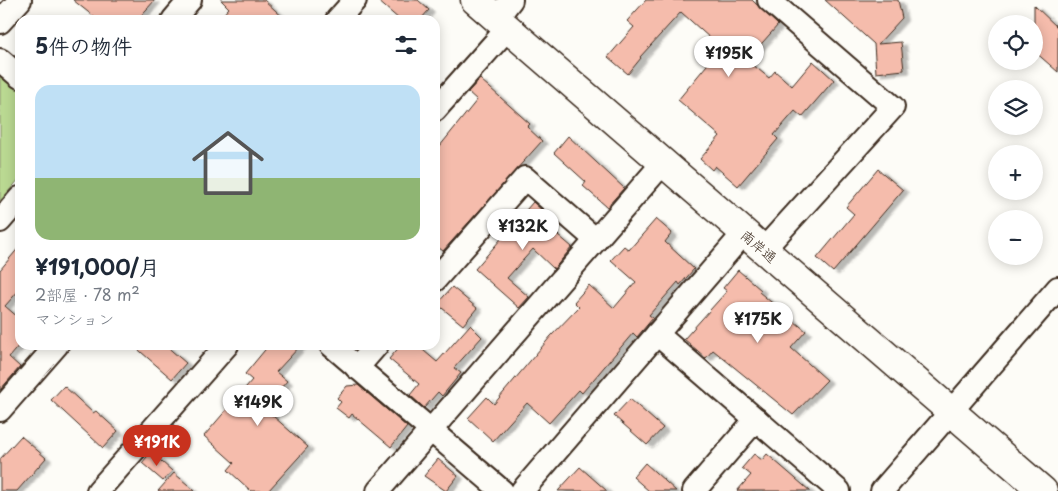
<!DOCTYPE html>
<html lang="ja">
<meta charset="utf-8">
<style>
:root{--surface:#fff;--page:#f6f6f7;--text:#1f2937;--muted:#747a83;--line:#e0e1e3;--accent:#c8321e}
body{margin:0;font-family:"Playpen Sans","Klee One",sans-serif;background:var(--page);color:var(--text);height:100vh;display:flex;flex-direction:column;font-size:19px;white-space:nowrap}
*{box-sizing:border-box;margin:0}
p{font-size:16px;color:var(--muted)}
.icon{flex:none;width:28px;height:28px;fill:none;stroke:currentColor;stroke-width:2;stroke-linecap:round;stroke-linejoin:round}
.map{position:relative;flex:1;overflow:hidden}
.panel{position:absolute;left:15px;top:15px;width:425px;height:335px;display:flex;flex-direction:column;background:var(--surface);border-radius:15px;box-shadow:0 2px 12px #0003}
.panel>*{flex:none}
.fabs{position:absolute;left:988px;top:15px;display:grid;gap:10px}
.fabs a{display:grid;place-items:center;width:55px;height:55px;border-radius:50%;background:var(--surface);box-shadow:0 2px 12px #0003;font-size:25px}
.price{position:absolute;translate:-50% -42px;padding:0 11px;border-radius:18px;background:#fff;color:#222;font-size:16px;line-height:32px;filter:drop-shadow(0 1px 2px #0008)}
.price::after{content:'';position:absolute;left:50%;top:30px;width:15px;height:11px;margin-left:-8px;background:inherit;clip-path:polygon(0 0,100% 0,50% 100%)}
.price.active{background:var(--accent);color:#fff}
ul{padding:0;list-style:none}
li{display:grid;align-content:center;gap:10px;height:265px;padding:0 20px}
li+li{border-top:1px solid var(--line)}
li span{display:grid;place-items:center;height:155px;border-radius:15px;color:#555}
li>.icon{margin-inline-start:auto}
span .icon{width:90px;height:90px;fill:#fffc;stroke-width:1}
li b{font-size:21px}
h2{display:flex;justify-content:space-between;align-items:center;height:60px;padding:0 20px;font-size:21px}
.map>svg:first-child{display:block}
.green{fill:#bad992;stroke:#7a8258}
.building{fill:#f5bcac;stroke:#3b2a1e;filter:url(#shadow)}
.lines{fill:none;stroke-linecap:round;stroke-linejoin:round}
.minor-casing{stroke:#3b2a1e;stroke-width:26}
.major-casing{stroke:#3b2a1e;stroke-width:31}
.minor{stroke:#fdfcf7;stroke-width:22}
.major{stroke:#fdfcf7;stroke-width:28}
.labels{text-anchor:middle;dominant-baseline:central;stroke-width:4.5;stroke-linejoin:round;paint-order:stroke}
.street-label{font-size:14px;fill:#3b2a1e;stroke:#fdfcf7}
</style>
<div class="map">
<svg width="1058" height="491" viewBox="0 0 1058 491">
<defs>
<filter id="shadow"><feDropShadow dx="5.5" dy="3" stdDeviation="1" flood-color="#0004"/></filter>
</defs>
<rect width="100%" height="100%" fill="#fdfcf7"/>
<filter id="ink" filterUnits="userSpaceOnUse"><feTurbulence type="fractalNoise" baseFrequency=".02" numOctaves="2"/><feDisplacementMap in="SourceGraphic" scale="10" xChannelSelector="R" yChannelSelector="G"/><feConvolveMatrix kernelMatrix="1 2 1 2 8 2 1 2 1" color-interpolation-filters="sRGB"/></filter>
<g filter="url(#ink)">
<path class="green" d="M 0,71 L 20,89 L 20,178 L 0,201 Z"/>
<g class="building">
<path d="M 73,0 L 155,0 L 137,20 L 98,20 Z"/>
<path d="M 221,0 L 264,0 L 286,20 L 218,20 L 229,8 Z"/>
<path d="M 377,0 L 418,0 L 429,10 L 420,20 L 400,20 Z"/>
<path d="M 646,0 L 752,0 L 778,25 L 747,60 L 769,78 L 775,71 L 792,86 L 813,61 L 834,80 L 802,117 L 795,111 L 774,135 L 778,139 L 738,186 L 715,166 L 712,170 L 700,159 L 720,136 L 678,100 L 721,48 L 681,12 L 640,57 L 641,58 L 628,74 L 608,57 L 634,27 L 627,21 Z"/>
<path d="M 825,0 L 898,0 L 902,18 L 878,44 L 901,42 L 904,70 L 876,73 L 874,44 Z"/>
<path d="M 1034,5 L 1058,28 L 1058,72 L 1034,51 Z"/>
<path d="M 480,79 L 530,124 L 527,127 L 542,141 L 443,251 L 435,245 L 435,152 L 477,100 L 468,92 Z"/>
<path d="M 568,136 L 624,188 L 607,207 L 583,186 L 586,182 L 554,153 Z"/>
<path d="M 878,169 L 903,190 L 833,272 L 817,258 L 854,214 L 846,207 Z"/>
<path d="M 533,202 L 556,223 L 551,229 L 572,247 L 554,269 L 533,249 L 507,278 L 529,297 L 519,308 L 475,269 Z"/>
<path d="M 656,219 L 672,233 L 665,242 L 694,269 L 680,285 L 678,282 L 649,315 L 653,318 L 637,337 L 633,333 L 582,393 L 579,390 L 549,423 L 527,403 L 493,441 L 468,418 L 487,397 L 494,404 L 551,336 L 579,307 L 574,302 L 589,285 L 614,308 L 636,282 L 611,260 L 624,246 L 629,250 Z"/>
<path d="M 20,246 L 20,289 L 5,306 L 20,319 L 20,344 L 9,357 L 20,367 L 0,390 L 0,270 Z"/>
<path d="M 738,270 L 761,290 L 759,292 L 806,331 L 791,348 L 827,380 L 793,415 L 713,350 L 706,358 L 684,339 L 727,291 L 723,288 Z"/>
<path d="M 452,287 L 477,308 L 463,325 L 437,304 Z"/>
<path d="M 470,325 L 482,337 L 454,368 L 461,373 L 442,396 L 438,392 L 424,408 L 410,395 L 419,384 L 389,359 L 401,345 L 417,345 L 437,362 Z"/>
<path d="M 133,345 L 165,345 L 186,363 L 172,379 Z"/>
<path d="M 269,345 L 301,345 L 276,372 L 287,381 L 264,408 L 308,447 L 268,491 L 251,491 L 228,470 L 234,463 L 204,436 L 252,380 L 245,374 Z"/>
<path d="M 358,385 L 407,427 L 391,447 L 352,414 L 349,418 L 336,408 L 341,402 L 337,398 L 347,386 Z"/>
<path d="M 64,386 L 93,413 L 96,411 L 118,431 L 103,448 L 51,400 Z"/>
<path d="M 630,399 L 663,428 L 647,445 L 614,416 Z"/>
<path d="M 21,436 L 46,458 L 17,491 L 0,491 L 0,459 Z"/>
<path d="M 151,452 L 172,471 L 163,481 L 142,463 Z"/>
<path d="M 754,454 L 762,460 L 767,454 L 810,491 L 737,491 L 751,475 L 742,468 Z"/>
<path d="M 438,459 L 458,476 L 446,491 L 424,476 Z"/>
<path d="M 645,463 L 676,491 L 649,491 L 633,477 Z"/>
<path d="M 580,467 L 607,491 L 558,491 Z"/>
<path d="M 174,473 L 195,491 L 158,491 Z"/>
</g>
<g class="lines">
<g class="minor-casing">
<g id="minor">
<path d="M 497,18 L 511,0"/>
<path d="M 173,20 L 190,0"/>
<path d="M 337,20 L 355,0"/>
<path d="M 0,22 L 20,0"/>
<path d="M 0,60 L 20,77"/>
<path d="M 435,110 L 508,28"/>
<path d="M 0,221 L 20,198"/>
<path d="M 764,249 L 893,107 L 769,0"/>
<path d="M 435,280 L 525,178 L 596,240"/>
<path d="M 657,334 L 839,491"/>
<path d="M 331,345 L 502,491"/>
<path d="M 357,368 L 377,345"/>
<path d="M 0,410 L 57,345"/>
<path d="M 98,491 L 227,345"/>
<path d="M 378,491 L 662,164"/>
<path d="M 522,491 L 744,233"/>
<path d="M 694,491 L 756,419"/>
<path d="M 882,491 L 1058,288"/>
</g>
</g>
<g class="major-casing">
<path id="major" d="M 475,0 L 1043,491"/>
</g>
<use href="#minor" class="minor"/>
<use href="#major" class="major"/>
</g>
</g>
<g class="labels">
<g class="street-label">
<text transform="translate(759 246) rotate(40)">南岸通</text>
</g>
</g>
</svg>
<div class="fabs">
<a><svg class="icon" aria-label="locate" viewBox="0 0 24 24"><circle cx="12" cy="12" r="6"/><path d="M12 2v4M12 18v4M2 12h4M18 12h4"/></svg></a>
<a><svg class="icon" aria-label="layers" viewBox="0 0 24 24"><path d="M12 4l9 5-9 5-9-5zM3 14l9 5 9-5"/></svg></a>
<a>+</a>
<a>−</a>
</div>
<b class="price" style="left:729px;top:78px">¥195K</b>
<b class="price" style="left:523px;top:251px">¥132K</b>
<b class="price" style="left:758px;top:344px">¥175K</b>
<b class="price" style="left:258px;top:427px">¥149K</b>
<b class="price active" style="left:157px;top:467px">¥191K</b>
<section class="panel">
<h2>5件の物件<svg class="icon" aria-label="filters" viewBox="0 0 24 24"><path d="M4 7h16M4 17h16"/><circle cx="9" cy="7" r="2"/><circle cx="15" cy="17" r="2"/></svg></h2>
<ul>
<li><span style="background:linear-gradient(#bfe0f5 60%,#8fb573 0)"><svg class="icon" aria-label="home" viewBox="0 0 24 24"><path d="M3 11l9-7 9 7M6 9v11h12V9"/></svg></span><div><b>¥191,000/月</b><p>2部屋 · 78 m²</p><p>マンション</p></div></li>
</ul>
</section>
</div>
